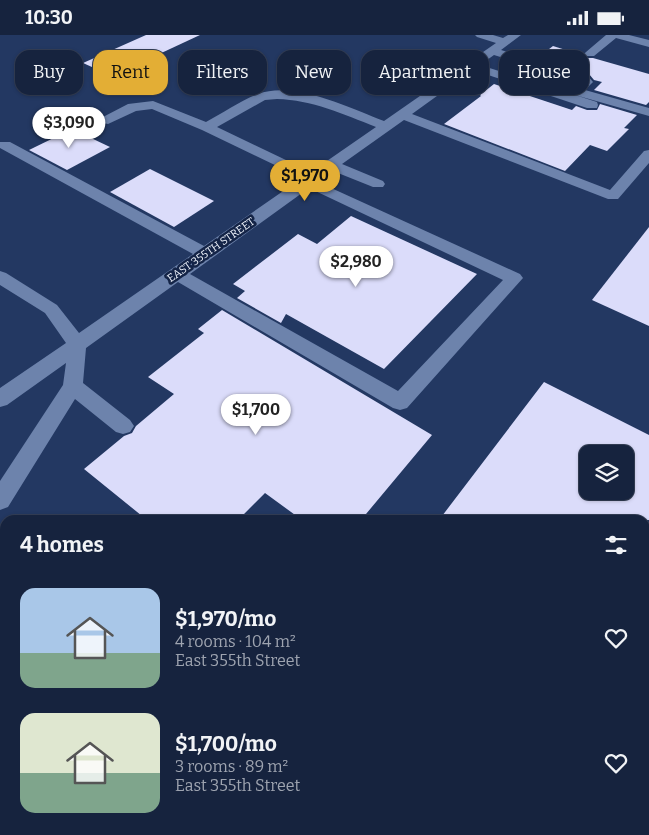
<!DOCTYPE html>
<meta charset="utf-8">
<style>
:root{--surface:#16233e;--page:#1f2b45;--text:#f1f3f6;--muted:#9ea4b0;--line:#354058;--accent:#e3ae35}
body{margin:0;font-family:Bitter,serif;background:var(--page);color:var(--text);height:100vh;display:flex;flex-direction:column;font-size:19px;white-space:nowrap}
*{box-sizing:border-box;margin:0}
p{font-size:16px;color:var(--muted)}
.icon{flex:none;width:28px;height:28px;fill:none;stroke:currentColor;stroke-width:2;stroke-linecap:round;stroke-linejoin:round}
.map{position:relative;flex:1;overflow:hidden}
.sheet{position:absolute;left:0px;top:480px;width:650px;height:320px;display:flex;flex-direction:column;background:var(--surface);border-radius:15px 15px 0 0;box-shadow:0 1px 4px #0004,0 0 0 1px var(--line)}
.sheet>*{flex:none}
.banner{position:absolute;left:15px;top:15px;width:620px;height:45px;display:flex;gap:10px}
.tools{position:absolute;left:579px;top:410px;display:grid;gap:10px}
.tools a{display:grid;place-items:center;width:55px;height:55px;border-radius:10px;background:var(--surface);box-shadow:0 1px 4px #0004,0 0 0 1px var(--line);font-size:25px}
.price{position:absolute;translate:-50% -42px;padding:0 11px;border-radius:18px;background:#fff;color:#222;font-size:16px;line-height:32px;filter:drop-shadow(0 1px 2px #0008)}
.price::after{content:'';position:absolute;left:50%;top:30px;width:15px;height:11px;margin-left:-8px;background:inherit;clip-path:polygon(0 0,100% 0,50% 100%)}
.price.on{background:var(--accent);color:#111}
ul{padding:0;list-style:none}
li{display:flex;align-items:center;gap:15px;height:125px;padding:0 20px}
li span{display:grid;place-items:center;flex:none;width:140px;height:100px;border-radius:15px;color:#555}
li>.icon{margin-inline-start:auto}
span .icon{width:60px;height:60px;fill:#fffc;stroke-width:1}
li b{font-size:21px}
h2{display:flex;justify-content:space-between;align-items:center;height:60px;padding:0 20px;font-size:21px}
.chip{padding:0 18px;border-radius:15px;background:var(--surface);box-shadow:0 1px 4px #0004,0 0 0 1px var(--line);font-size:18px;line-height:45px}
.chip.on{background:var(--accent);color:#111}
.status{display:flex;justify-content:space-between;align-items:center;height:35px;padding:0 25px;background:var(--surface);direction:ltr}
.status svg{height:14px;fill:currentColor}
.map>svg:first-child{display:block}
.built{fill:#233862;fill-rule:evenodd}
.building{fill:#dbdcfa;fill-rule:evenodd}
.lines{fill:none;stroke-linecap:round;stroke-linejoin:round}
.minor{fill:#6d83ac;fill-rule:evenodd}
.labels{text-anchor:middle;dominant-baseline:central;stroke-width:5;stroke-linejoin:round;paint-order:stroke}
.far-street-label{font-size:11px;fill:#edf2fb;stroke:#142447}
</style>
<div class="status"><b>10:30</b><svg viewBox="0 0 49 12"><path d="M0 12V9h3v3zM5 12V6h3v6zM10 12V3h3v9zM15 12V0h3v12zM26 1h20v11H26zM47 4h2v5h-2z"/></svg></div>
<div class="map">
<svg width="649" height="800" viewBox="0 0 649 800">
<rect width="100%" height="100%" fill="#1d2f52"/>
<path class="built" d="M 0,0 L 649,0 L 649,800 L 0,800 ZM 588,419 L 625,419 L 625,456 L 588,456 ZM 5,485 L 645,485 L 645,795 L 5,795 Z"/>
<g class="building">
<path d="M 146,0 L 200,0 L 112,41 L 83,28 Z"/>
<path d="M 553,11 L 582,20 L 586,23 L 593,23 L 649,39 L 649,67 L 646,70 L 594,55 L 602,47 L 594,45 L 589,39 L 536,24 Z"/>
<path d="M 494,49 L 572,75 L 576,71 L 587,75 L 597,75 L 600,69 L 637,80 L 624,93 L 629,94 L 607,116 L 590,110 L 565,136 L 444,89 L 481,61 L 480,60 Z"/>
<path d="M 72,94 L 110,112 L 67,135 L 29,115 Z"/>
<path d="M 150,134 L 214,166 L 174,192 L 110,157 Z"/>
<path d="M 351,181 L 477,239 L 384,334 L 286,279 L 281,288 L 237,263 L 245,256 L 233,249 L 298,199 L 317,209 Z"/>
<path d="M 649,192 L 649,291 L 592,265 Z"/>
<path d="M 222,275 L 432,400 L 361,485 L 302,485 L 265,458 L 238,485 L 147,485 L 84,434 L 124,401 L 132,398 L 136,391 L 174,359 L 148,342 L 204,298 L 198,294 Z"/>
<path d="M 544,347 L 649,400 L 649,485 L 439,485 ZM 588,419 L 625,419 L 625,456 L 588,456 Z"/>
</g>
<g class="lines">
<g class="minor">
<path d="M 475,0 L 493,0 L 503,3 L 508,0 L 521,0 L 501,15 L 588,41 L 593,47 L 585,55 L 649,73 L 649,81 L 575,60 L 572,55 L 580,47 L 494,20 L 480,30 L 597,67 L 598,70 L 597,73 L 587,73 L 473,35 L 412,79 L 610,155 L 644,116 L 649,115 L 649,128 L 618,164 L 608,164 L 404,85 L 342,129 L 383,146 L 385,149 L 383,152 L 373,152 L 333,136 L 318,147 L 520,239 L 523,243 L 407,373 L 400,375 L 393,373 L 178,247 L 86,313 L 83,348 L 130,385 L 134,391 L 130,397 L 123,399 L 116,397 L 75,364 L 8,472 L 0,475 L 0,446 L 63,350 L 66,328 L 7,370 L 0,372 L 0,353 L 66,308 L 45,278 L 0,250 L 0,236 L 6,238 L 57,270 L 79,298 L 193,219 L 0,113 L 0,107 L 10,107 L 204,211 L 302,143 L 202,95 L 152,74 L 136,76 L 108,89 L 103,88 L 101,85 L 103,82 L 128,69 L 153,66 L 206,87 C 223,78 240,66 258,59 C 294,45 350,73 384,86 L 496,8 L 477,2 ZM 277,64 C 312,65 343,79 376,92 L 311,137 L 217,92 L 265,65 ZM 309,153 L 503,245 L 398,356 L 190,239 Z"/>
<path d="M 606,0 L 629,0 L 649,5 L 649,12 L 616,3 L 594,21 L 586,21 L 584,19 L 586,17 Z"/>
<path d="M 0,724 L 5,726 L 5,759 L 0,757 Z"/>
</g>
</g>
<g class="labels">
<g class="far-street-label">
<text transform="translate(211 215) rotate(-35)">EAST 355TH STREET</text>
</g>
</g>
</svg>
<div class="tools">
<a><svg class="icon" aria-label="layers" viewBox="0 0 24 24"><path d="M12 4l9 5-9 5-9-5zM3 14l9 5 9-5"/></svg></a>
</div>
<b class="price" style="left:69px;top:114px">$3,090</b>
<b class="price on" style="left:305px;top:167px">$1,970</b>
<b class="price" style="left:356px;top:253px">$2,980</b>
<b class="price" style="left:256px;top:401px">$1,700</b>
<div class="banner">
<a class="chip">Buy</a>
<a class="chip on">Rent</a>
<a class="chip">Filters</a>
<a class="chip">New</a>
<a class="chip">Apartment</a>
<a class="chip">House</a>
</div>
<section class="sheet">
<h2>4 homes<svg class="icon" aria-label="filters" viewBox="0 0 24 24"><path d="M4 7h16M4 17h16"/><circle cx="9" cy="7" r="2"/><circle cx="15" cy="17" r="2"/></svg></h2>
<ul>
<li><span style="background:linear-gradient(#a9c7e8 65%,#7fa58c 0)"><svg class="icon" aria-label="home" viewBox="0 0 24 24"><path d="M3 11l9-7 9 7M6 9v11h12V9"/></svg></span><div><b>$1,970/mo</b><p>4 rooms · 104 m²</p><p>East 355th Street</p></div><svg class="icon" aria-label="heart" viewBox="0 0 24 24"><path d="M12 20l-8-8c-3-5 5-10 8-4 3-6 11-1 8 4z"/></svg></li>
<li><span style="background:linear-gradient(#dfe7d0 60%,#7fa58c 0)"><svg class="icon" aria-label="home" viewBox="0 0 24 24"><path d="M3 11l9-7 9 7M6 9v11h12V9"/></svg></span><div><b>$1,700/mo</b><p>3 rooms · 89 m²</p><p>East 355th Street</p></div><svg class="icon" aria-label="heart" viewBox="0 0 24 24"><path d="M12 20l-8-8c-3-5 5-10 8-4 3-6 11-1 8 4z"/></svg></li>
</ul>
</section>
</div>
